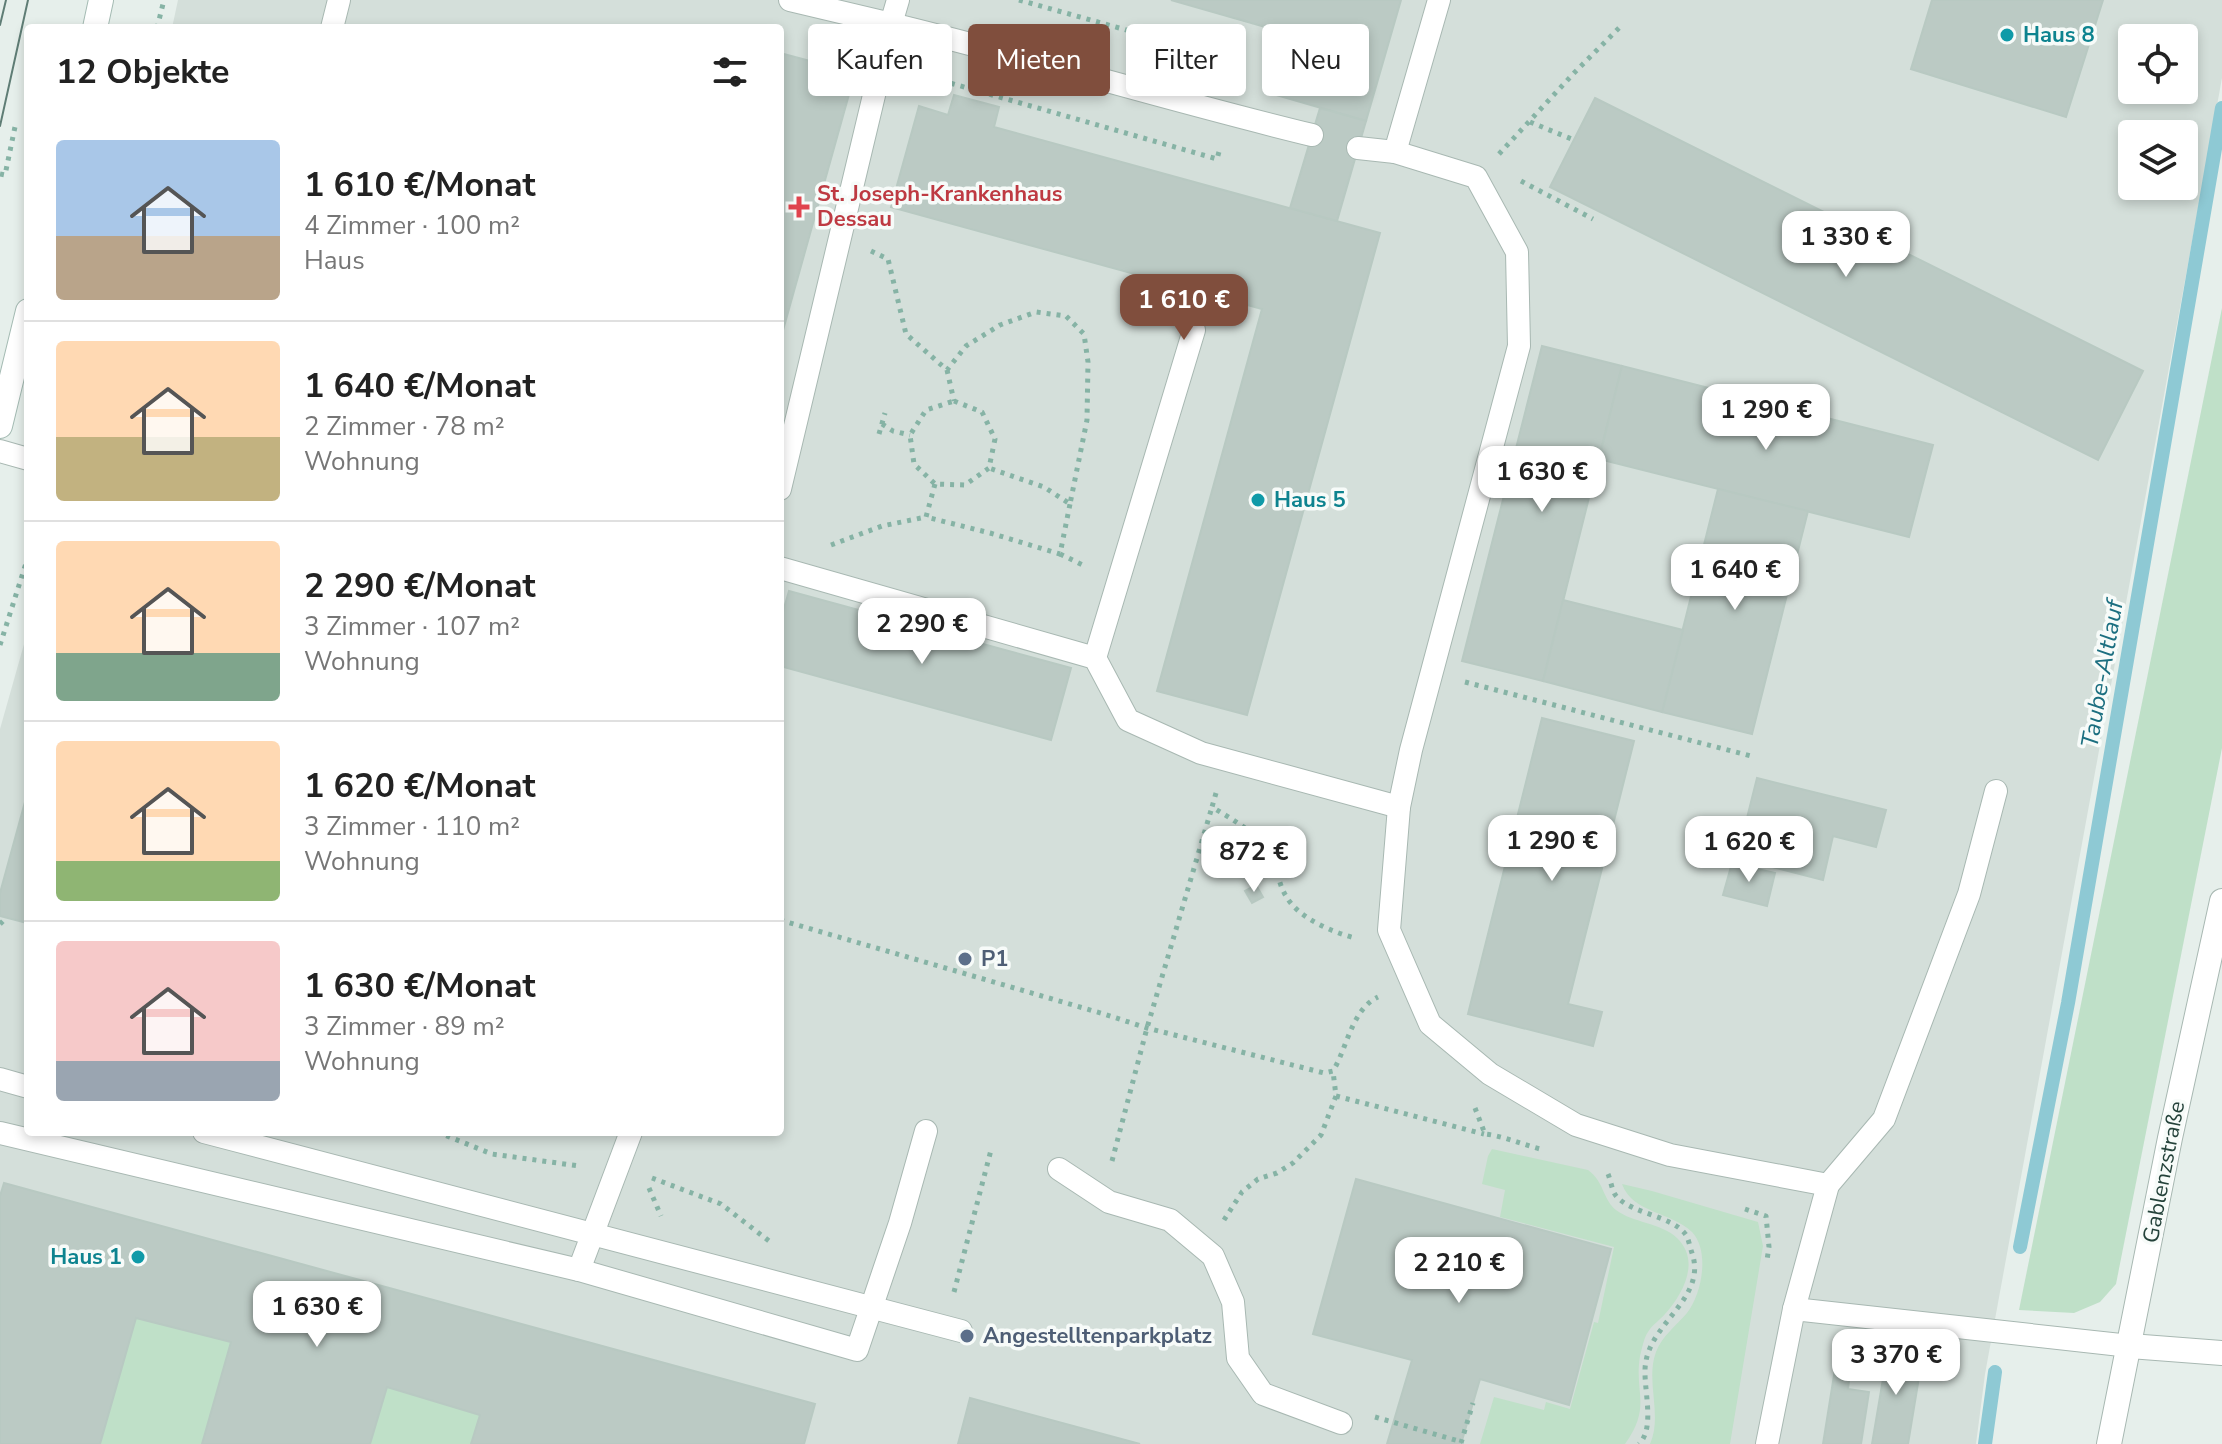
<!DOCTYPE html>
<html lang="de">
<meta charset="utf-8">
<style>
:root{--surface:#fff;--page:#f2f2f2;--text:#222;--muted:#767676;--line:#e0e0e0;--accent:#804e3d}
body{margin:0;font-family:"Nunito Sans",sans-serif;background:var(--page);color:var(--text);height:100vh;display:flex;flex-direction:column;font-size:30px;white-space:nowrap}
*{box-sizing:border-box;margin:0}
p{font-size:26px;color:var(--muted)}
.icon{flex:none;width:44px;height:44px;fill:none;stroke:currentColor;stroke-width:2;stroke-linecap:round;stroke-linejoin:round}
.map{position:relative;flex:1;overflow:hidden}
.side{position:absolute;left:24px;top:24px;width:760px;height:1112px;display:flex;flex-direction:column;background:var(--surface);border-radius:8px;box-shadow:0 4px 12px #0003}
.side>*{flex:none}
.guide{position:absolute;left:808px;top:24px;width:760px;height:72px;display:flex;gap:16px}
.tools{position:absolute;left:2118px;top:24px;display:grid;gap:16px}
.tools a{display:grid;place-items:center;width:80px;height:80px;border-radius:8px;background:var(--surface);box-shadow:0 4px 12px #0003;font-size:40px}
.price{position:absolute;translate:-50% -68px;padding:0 18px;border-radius:16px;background:#fff;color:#222;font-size:26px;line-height:52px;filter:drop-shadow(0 2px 4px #0008)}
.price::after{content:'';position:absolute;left:50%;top:48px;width:24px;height:18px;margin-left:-12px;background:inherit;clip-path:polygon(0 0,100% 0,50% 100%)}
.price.current{background:var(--accent);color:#fff}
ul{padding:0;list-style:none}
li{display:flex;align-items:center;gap:24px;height:200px;padding:0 32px}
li+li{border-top:2px solid var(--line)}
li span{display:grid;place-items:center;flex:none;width:224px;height:160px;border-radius:8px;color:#555}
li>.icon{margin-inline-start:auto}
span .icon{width:96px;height:96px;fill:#fffc;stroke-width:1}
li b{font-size:34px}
h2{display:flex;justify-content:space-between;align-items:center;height:96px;padding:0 32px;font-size:34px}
.pill{padding:0 28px;border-radius:8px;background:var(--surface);box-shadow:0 4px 12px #0003;font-size:28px;line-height:72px}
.pill.current{background:var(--accent);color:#fff}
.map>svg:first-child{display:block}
.built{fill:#d4dfda;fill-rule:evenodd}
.green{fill:#bfe0c8}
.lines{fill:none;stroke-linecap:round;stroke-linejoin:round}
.stream{stroke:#8ec9d4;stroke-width:14}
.building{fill:#bbcac4;stroke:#b8c9c2;stroke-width:2}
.lane-casing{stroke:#a8b8b2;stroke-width:24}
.street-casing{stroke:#a8b8b2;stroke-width:26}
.secondary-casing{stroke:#a4bbb3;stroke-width:26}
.path{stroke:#86b3a5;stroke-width:5;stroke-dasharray:4 6;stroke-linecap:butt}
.lane{stroke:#fff;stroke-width:22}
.street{stroke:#fff;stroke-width:24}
.secondary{stroke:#fff;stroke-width:24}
.tram{stroke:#5f7d75;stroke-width:2}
.culture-dot{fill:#0f9aa8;stroke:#f7fbf9;stroke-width:3}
.health-dot{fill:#e0444e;stroke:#f7fbf9;stroke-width:3}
.service-dot{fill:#5c6f8a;stroke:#f7fbf9;stroke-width:3}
.labels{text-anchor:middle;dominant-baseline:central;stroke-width:7;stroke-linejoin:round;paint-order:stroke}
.culture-label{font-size:22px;font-weight:bold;fill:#0d838f;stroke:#f7fbf9;text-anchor:start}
.health-label{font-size:22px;font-weight:bold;fill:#be3a42;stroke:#f7fbf9;text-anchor:start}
.service-label{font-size:22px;font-weight:bold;fill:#4e5e75;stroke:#f7fbf9;text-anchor:start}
.street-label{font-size:22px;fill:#24423a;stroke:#f7fbf9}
.water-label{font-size:24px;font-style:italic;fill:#1c6f80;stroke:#f7fbf9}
</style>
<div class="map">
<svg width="2222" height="1444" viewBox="0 0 2222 1444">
<rect width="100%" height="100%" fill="#e6efeb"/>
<path class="built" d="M 178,0 L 2222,0 L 2222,78 L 1985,1374 L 1976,1444 L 0,1444 L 0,729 L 28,630 L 28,1132 L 780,1132 L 780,28 L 172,28 ZM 2132,38 L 2184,38 L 2184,90 L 2132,90 ZM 2132,134 L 2184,134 L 2184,186 L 2132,186 Z"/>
<g class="green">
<path d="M 2222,308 L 2222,748 L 2116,1284 L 2100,1302 L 2074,1313 L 2019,1310 Z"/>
<path d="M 1492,1149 L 1588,1170 C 1604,1181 1603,1200 1616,1210 C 1633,1223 1662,1223 1677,1238 C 1701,1261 1683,1294 1665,1314 C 1660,1320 1652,1325 1648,1332 C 1644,1337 1642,1349 1640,1356 C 1634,1394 1652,1406 1625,1444 L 1480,1444 L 1494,1397 L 1544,1410 L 1546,1402 L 1570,1409 L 1594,1322 L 1598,1323 L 1614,1247 L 1500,1217 L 1505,1190 L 1482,1184 L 1488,1156 Z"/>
<path d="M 1622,1184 L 1652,1191 L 1758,1222 L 1763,1246 L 1730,1444 L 1650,1444 C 1663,1415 1645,1381 1656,1352 C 1662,1336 1676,1326 1687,1313 C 1702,1294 1710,1251 1692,1232 C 1672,1212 1632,1213 1622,1184 Z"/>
<path d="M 136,1318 L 231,1342 L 202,1444 L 100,1444 Z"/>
<path d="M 387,1387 L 480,1415 L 471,1444 L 370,1444 Z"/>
</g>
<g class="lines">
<g class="stream">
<path d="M 2020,1247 L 2068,1003 L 2222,108"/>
<path d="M 1985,1444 L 1995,1372"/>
</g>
</g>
<g class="building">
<path d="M 1171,0 L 1401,0 L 1366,121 L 1266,92 L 1283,32 Z"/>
<path d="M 1932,0 L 2103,0 L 2066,117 L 1911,69 Z"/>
<path d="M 780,53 L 855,73 L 780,341 Z"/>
<path d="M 954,95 L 999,107 L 994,127 L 1380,233 L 1247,715 L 1157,691 L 1262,309 L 891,207 L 919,106 L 948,115 Z"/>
<path d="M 1595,98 L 2143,371 L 2098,460 L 1550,187 Z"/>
<path d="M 1320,108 L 1366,121 L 1337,221 L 1290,208 Z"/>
<path d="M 1542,346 L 1622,366 L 1543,681 L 1462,661 Z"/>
<path d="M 1622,366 L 1933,445 L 1909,537 L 1599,459 Z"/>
<path d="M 1718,489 L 1808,511 L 1752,734 L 1662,712 Z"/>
<path d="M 789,591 L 1071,668 L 1051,740 L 780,666 L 780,622 Z"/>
<path d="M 1563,600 L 1683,630 L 1662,712 L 1543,681 Z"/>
<path d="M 1542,718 L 1634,741 L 1568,1004 L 1602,1012 L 1593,1046 L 1468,1014 Z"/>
<path d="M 1757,778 L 1886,810 L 1876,847 L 1833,836 L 1823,880 L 1737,858 Z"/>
<path d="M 28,791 L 28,919 L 27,923 L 0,916 L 0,893 Z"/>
<path d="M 1732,863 L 1775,873 L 1767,906 L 1723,895 Z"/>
<path d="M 1256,885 L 1263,897 L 1252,903 L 1245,891 Z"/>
<path d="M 1356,1179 L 1611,1249 L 1569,1405 L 1480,1379 L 1461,1444 L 1387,1444 L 1412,1360 L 1313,1334 Z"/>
<path d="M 4,1183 L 815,1404 L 804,1444 L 471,1444 L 480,1415 L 387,1387 L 370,1444 L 202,1444 L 231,1342 L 136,1318 L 100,1444 L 0,1444 L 0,1196 Z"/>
<path d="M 1876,1352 L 1922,1359 L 1908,1444 L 1872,1444 L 1883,1379 L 1872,1376 Z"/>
<path d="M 1835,1369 L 1850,1372 L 1848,1389 L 1869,1392 L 1861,1444 L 1823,1444 Z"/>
<path d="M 970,1398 L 1140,1444 L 958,1444 Z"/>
</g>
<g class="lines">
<g class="lane-casing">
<g id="lane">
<path d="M 790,0 L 891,24 L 898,0"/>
<path d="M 332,28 L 339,0"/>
<path d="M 1358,148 L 1395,152 L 1476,177 L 1517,252 L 1519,346 L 1411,750 L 1399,807 L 1389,930 L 1430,1024 L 1490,1074 L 1576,1125 L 1670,1155 L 1828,1185"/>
<path d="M 1395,152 L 1439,0"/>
<path d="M 0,451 L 28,459"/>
<path d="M 780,489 L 891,24 C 1032,58 1171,101 1312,135"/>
<path d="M 780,568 L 1095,658 L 1128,720 L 1201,753 L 1399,807"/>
<path d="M 1095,658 L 1194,330"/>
<path d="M 0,1079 L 28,1087"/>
<path d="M 204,1132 L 961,1331"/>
<path d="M 0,1133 L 579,1270 L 857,1350 L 900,1223 L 926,1131"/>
<path d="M 1059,1169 L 1109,1202 L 1170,1220 L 1213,1256 L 1233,1302 L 1238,1358 L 1263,1394 L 1341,1423"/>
<path d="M 579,1270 L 631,1132"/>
<path d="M 1794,1309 L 1828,1185 L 1884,1119 L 1969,894 L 1996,791"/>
<path d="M 1767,1444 L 1794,1309 L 2130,1346"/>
</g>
</g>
<g class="street-casing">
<g id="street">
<path d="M 2130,1346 L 2222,1353"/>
<path d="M 2109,1444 L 2170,1138 L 2222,901"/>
</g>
</g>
<g class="secondary-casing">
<g id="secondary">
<path d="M 95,28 L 101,0"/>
<path d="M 0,426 L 28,311"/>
</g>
</g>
<g class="path">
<path d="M 1019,0 L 1241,62 L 1237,81"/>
<path d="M 157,28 L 164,0"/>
<path d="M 931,70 L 929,77 L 1217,159 L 1220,148"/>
<path d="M 1530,122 L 1574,140"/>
<path d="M 1499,154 L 1574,73 L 1619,28"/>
<path d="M 0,174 L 5,175 L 16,122"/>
<path d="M 1521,181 L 1593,219"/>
<path d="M 871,251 L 888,259 L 906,334 L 947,370 L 966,346 L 1000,325 L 1036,312 L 1066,316 L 1084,334 L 1088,362 L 1087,420 L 1070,504 L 1044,487 L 989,468"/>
<path d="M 947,370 L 954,401"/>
<path d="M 954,401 L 982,412 L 995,439 L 989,468 L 965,485 L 935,484 L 914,464 L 910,435 L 926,410 Z"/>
<path d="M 882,424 L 893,431 L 910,435"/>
<path d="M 879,434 L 885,413"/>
<path d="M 935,484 L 926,517 L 990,533 L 1060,554 L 1070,504"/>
<path d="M 831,545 L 882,526 L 926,517"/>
<path d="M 1060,554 L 1085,566"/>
<path d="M 0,645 L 28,557"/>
<path d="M 1465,682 L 1755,757"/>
<path d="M 1216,793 L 1212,807 C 1232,819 1253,831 1267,849 C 1277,862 1277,882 1286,896 C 1298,918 1332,932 1355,938"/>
<path d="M 780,920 L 1104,1014 L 1147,1028 L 1324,1073 L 1333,1071 C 1347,1048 1352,1009 1378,997"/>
<path d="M 0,924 L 7,917"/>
<path d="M 1336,1096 L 1484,1134"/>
<path d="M 1475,1108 L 1485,1134 C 1503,1136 1521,1144 1540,1149"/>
<path d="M 437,1132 L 492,1154 L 579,1166"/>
<path d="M 1112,1161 L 1147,1028 L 1212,807"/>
<path d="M 1608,1174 C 1611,1181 1612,1192 1617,1197 C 1633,1214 1673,1216 1686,1235 C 1689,1240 1690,1248 1692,1253 C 1707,1297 1653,1321 1646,1361 C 1641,1383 1657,1426 1639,1444"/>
<path d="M 652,1178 L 721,1204 L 769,1241"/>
<path d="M 649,1188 L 661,1216"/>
<path d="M 1745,1209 L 1766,1216 L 1769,1247 L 1767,1260"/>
<path d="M 1224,1220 L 1242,1192 L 1258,1179 L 1277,1173 L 1293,1163 L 1321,1135 L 1336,1096 L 1333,1071"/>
<path d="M 954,1292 L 991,1150"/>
<path d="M 1375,1417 L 1462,1442"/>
<path d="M 1461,1443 L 1473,1403"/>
</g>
<use href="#lane" class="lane"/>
<use href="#street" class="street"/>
<use href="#secondary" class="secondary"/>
<g class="tram">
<path d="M 0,25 L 6,0"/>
<path d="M 0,126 L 28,0"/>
</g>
</g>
<g class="culture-dot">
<circle cx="2007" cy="35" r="8"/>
<circle cx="1258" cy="500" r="8"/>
<circle cx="138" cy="1257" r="8"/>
</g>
<path class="health-dot" d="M795 195h8v8h8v8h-8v8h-8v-8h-8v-8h8z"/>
<g class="service-dot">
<circle cx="965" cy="959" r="8"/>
<circle cx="967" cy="1336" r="8"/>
</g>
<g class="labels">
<g class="culture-label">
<text x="2023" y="35">Haus 8</text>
<text x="1274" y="500">Haus 5</text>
<text x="122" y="1257" text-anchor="end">Haus 1</text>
</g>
<g class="health-label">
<text x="817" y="194">St. Joseph-Krankenhaus<tspan x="817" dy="25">Dessau</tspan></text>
</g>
<g class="service-label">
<text x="981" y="959">P1</text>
<text x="983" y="1336">Angestelltenparkplatz</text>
</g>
<g class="street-label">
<text transform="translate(2164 1172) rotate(-79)">Gablenzstraße</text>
</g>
<g class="water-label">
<text transform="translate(2102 674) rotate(-80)">Taube-Altlauf</text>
</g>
</g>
</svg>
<div class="tools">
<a><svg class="icon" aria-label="locate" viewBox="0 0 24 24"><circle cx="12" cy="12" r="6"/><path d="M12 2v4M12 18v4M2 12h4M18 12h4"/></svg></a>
<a><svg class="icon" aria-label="layers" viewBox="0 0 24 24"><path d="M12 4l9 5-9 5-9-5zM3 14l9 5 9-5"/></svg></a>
</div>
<b class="price" style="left:1846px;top:279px">1 330 €</b>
<b class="price current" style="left:1184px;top:342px">1 610 €</b>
<b class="price" style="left:1766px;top:452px">1 290 €</b>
<b class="price" style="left:1542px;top:514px">1 630 €</b>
<b class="price" style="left:1735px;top:612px">1 640 €</b>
<b class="price" style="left:922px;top:666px">2 290 €</b>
<b class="price" style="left:1552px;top:883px">1 290 €</b>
<b class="price" style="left:1749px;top:884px">1 620 €</b>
<b class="price" style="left:1254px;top:894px">872 €</b>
<b class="price" style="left:1459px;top:1305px">2 210 €</b>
<b class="price" style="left:317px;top:1349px">1 630 €</b>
<b class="price" style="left:1896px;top:1397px">3 370 €</b>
<div class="guide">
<a class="pill">Kaufen</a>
<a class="pill current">Mieten</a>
<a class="pill">Filter</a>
<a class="pill">Neu</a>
</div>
<section class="side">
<h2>12 Objekte<svg class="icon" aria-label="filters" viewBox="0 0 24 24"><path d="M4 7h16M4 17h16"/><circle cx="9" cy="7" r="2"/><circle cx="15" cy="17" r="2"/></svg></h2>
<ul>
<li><span style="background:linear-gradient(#a9c7e8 60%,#b9a48a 0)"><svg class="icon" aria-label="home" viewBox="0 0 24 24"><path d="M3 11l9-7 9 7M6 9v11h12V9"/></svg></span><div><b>1 610 €/Monat</b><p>4 Zimmer · 100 m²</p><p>Haus</p></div></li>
<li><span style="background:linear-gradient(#ffd9b3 60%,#c2b280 0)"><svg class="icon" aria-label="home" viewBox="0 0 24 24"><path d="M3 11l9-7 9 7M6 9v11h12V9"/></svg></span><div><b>1 640 €/Monat</b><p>2 Zimmer · 78 m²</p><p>Wohnung</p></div></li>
<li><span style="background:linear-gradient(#ffd9b3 70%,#7fa58c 0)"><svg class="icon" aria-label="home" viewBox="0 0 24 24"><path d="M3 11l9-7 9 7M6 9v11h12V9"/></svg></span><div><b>2 290 €/Monat</b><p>3 Zimmer · 107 m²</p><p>Wohnung</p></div></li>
<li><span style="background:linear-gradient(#ffd9b3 75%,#8fb573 0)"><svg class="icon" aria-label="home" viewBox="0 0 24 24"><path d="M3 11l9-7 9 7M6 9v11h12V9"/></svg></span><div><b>1 620 €/Monat</b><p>3 Zimmer · 110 m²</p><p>Wohnung</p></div></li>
<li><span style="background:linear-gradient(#f6c9c9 75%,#9aa5b1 0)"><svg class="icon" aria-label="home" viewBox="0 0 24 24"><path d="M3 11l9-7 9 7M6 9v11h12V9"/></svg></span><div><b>1 630 €/Monat</b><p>3 Zimmer · 89 m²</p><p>Wohnung</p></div></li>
</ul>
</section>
</div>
